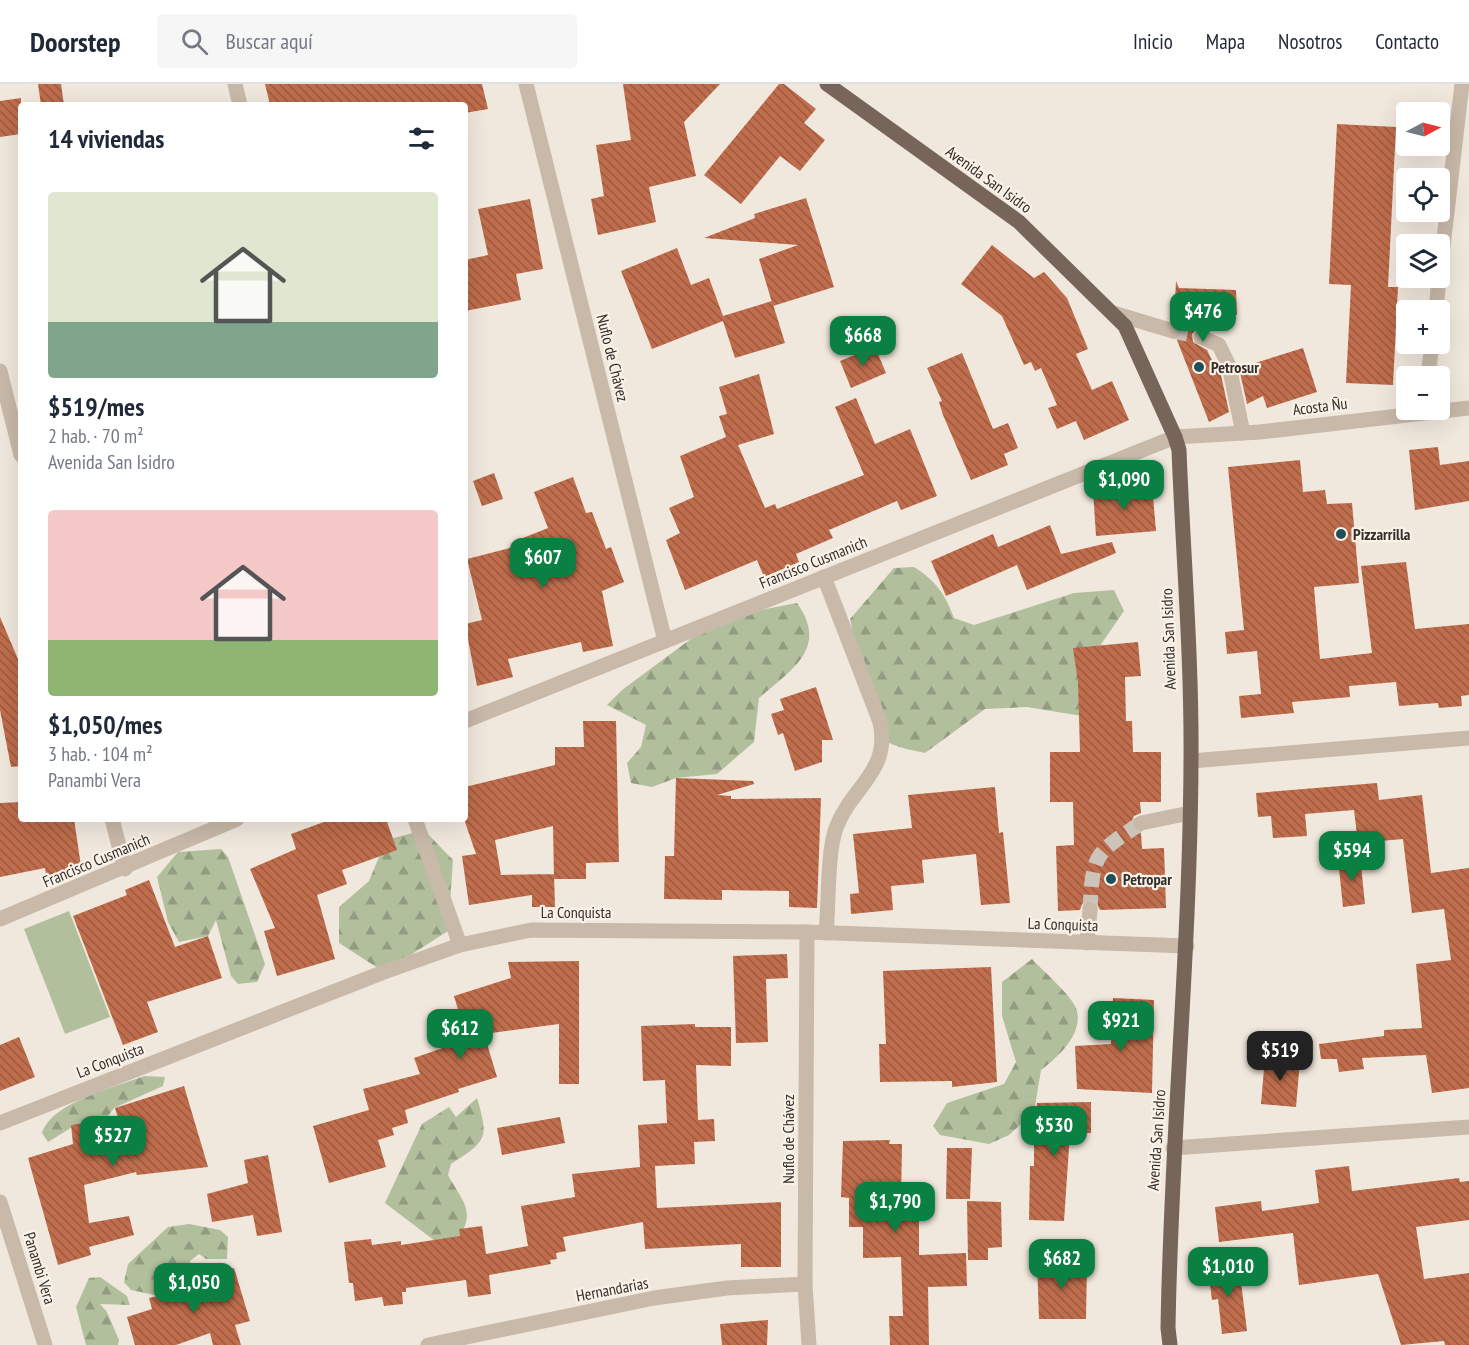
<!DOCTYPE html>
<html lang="es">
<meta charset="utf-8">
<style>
:root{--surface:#fff;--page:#f6f6f7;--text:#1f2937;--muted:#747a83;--line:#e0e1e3;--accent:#0b8043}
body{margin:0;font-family:"PT Sans Narrow",sans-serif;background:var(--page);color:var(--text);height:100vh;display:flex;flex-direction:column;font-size:22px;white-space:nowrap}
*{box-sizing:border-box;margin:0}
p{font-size:20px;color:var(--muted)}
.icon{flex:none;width:33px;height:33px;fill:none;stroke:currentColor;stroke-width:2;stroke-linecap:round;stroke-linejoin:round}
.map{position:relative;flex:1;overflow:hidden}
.panel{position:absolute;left:18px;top:18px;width:450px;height:720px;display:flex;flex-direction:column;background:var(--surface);border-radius:6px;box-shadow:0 6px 24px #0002}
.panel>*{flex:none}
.needle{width:39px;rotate:83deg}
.fabs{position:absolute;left:1396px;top:18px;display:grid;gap:12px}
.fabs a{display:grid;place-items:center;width:54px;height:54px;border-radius:6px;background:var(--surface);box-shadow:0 6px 24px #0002;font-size:30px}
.price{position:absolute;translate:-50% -51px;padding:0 14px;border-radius:12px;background:var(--accent);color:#fff;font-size:20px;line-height:39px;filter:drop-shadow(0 2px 3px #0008)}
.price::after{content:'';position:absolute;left:50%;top:36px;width:18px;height:14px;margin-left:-9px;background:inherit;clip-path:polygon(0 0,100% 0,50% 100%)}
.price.active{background:#222;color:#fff}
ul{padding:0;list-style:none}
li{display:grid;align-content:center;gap:12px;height:318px;padding:0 30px}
li span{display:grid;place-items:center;height:186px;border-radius:6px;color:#555}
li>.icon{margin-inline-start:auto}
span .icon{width:108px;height:108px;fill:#fffc;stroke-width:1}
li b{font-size:26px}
h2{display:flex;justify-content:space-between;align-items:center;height:72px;padding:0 30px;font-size:26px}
header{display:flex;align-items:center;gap:36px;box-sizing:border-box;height:84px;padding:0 30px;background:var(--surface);border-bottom:2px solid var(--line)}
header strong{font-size:28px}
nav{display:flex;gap:33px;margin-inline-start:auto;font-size:21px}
.search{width:420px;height:54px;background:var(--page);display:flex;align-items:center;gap:15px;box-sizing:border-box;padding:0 21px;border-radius:6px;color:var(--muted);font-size:22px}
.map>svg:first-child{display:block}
.forest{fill:url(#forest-firs)}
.garden{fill:#b2bf9d}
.building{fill:url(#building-back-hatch)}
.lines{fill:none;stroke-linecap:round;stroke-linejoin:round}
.minor-tunnel{stroke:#ccc3b9;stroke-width:15;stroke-dasharray:15 8;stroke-linecap:butt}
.minor{stroke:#c8b9a9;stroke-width:15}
.major{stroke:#77655a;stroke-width:15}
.poi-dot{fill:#204f55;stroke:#f9f2e9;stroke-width:2}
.labels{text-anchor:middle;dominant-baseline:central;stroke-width:4.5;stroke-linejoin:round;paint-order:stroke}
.street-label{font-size:16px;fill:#362d29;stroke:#f9f2e9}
.poi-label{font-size:16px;font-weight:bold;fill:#362d29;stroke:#f9f2e9;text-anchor:start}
</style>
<header>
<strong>Doorstep</strong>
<div class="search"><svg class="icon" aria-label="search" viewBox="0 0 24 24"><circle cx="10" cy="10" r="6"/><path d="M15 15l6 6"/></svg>Buscar aquí</div>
<nav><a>Inicio</a><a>Mapa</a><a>Nosotros</a><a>Contacto</a></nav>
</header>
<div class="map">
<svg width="1469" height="1261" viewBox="0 0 1469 1261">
<defs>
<pattern id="forest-firs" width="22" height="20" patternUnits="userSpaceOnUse" patternTransform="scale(1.5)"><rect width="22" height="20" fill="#b2bf9d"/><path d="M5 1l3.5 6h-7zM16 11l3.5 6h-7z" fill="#929c80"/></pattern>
<pattern id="building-back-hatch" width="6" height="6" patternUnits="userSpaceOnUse" patternTransform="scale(1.5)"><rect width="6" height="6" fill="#bf6d4c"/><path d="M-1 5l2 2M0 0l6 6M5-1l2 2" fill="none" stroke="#9c5a3f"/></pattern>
</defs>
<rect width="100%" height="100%" fill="#f1e8dd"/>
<g class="forest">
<path d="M 914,483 C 936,497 945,510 954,534 L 974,541 L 1074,509 L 1114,506 L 1124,527 L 1086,582 L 1088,633 L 1027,623 L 985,625 L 925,669 C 909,665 888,663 878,650 C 867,636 855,556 850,535 L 894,484 Z"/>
<path d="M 797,519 C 829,564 792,585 759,614 L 754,658 L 717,690 L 676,694 L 652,703 L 631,699 L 627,679 L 641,663 L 646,641 L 607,621 L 622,606 L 719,534 Z"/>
<path d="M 424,746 L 453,776 L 448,847 L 384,888 L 339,859 L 339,823 L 369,797 L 386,756 Z"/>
<path d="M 221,765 L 228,773 L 265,880 L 257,898 L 238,900 L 231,892 L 216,836 L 208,852 L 179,858 L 168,838 L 157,793 L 178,768 Z"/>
<path d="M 1032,875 C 1043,887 1071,911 1076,924 C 1085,949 1058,973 1041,986 L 1034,1028 L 1009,1051 L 989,1060 L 940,1051 L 933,1042 L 947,1019 L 1004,1000 L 1016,978 L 1002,932 L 1002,898 Z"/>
<path d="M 144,992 L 165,993 L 163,1002 L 114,1024 L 108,1032 L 111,1055 L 74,1042 L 48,1058 L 42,1049 C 52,1018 114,1004 144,992 Z"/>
<path d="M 477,1014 C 489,1055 487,1057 451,1080 L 448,1091 C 462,1117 477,1128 458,1154 L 435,1157 L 385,1119 L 422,1040 L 449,1023 L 456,1033 Z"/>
<path d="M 189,1140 L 220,1146 L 228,1153 L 227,1175 L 206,1175 L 199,1170 L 190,1177 L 196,1208 L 192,1219 L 131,1206 L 124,1198 L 128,1180 L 168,1143 Z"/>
<path d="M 100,1193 L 127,1212 L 130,1221 L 100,1220 L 107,1228 L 119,1256 L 118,1261 L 86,1261 L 76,1223 L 89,1194 Z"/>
</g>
<path class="garden" d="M 69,827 L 110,933 L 65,950 L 24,845 Z"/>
<g class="building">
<path d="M 38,0 L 61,0 L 64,21 L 41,21 Z"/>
<path d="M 265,0 L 482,0 L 488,25 L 465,29 L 465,21 L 270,21 Z"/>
<path d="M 623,0 L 720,0 L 684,38 L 696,92 L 649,103 L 656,138 L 598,151 L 591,115 L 604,112 L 596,61 L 631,56 Z"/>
<path d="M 779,0 L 784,0 L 816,25 L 804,39 L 825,56 L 800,87 L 780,72 L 741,120 L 704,91 Z"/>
<path d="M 21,14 L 21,50 L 0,53 L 0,17 Z"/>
<path d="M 1337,40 L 1396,43 L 1388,203 L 1398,203 L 1393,301 L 1346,299 L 1351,201 L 1329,200 Z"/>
<path d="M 806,114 L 834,203 L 773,222 L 759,175 L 798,161 L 704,154 L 755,134 L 754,130 Z"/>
<path d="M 530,115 L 543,185 L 516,190 L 521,216 L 465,227 L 465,176 L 488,171 L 478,125 Z"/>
<path d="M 992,161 L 1034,194 L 1044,188 L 1067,214 L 1088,265 L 1076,270 L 1092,306 L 1112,297 L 1129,336 L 1084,356 L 1076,337 L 1057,345 L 1048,324 L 1057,321 L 1041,284 L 1035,287 L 1031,278 L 1024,281 L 1002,232 L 961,200 Z"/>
<path d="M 677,164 L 691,201 L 709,194 L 723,232 L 772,217 L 785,259 L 735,274 L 723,237 L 652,265 L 621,187 Z"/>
<path d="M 1176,197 L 1179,204 L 1236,206 L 1237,231 L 1191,230 L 1197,244 L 1192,250 L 1193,258 L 1207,266 L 1219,291 L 1221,291 L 1229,328 L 1209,338 L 1177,256 L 1183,245 L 1174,237 Z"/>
<path d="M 875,263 L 886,289 L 851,304 L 840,277 Z"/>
<path d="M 1303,264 L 1317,308 L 1267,324 L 1263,312 L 1247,320 L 1239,284 Z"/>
<path d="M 962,269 L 993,345 L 1008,339 L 1018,364 L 1004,370 L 1008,381 L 971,396 L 943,331 L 939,318 L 942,317 L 927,284 Z"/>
<path d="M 759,290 L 774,350 L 738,361 L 765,424 L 775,420 L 777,425 L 864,391 L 835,323 L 856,314 L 875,360 L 910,345 L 937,412 L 901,426 L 897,417 L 829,446 L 833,454 L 796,470 L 799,478 L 764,493 L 757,476 L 685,506 L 666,456 L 680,449 L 669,424 L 694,413 L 680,372 L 726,353 L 719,332 L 727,330 L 719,303 Z"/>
<path d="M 1438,363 L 1440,381 L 1469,377 L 1469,417 L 1415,426 L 1409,366 Z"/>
<path d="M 1300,376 L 1303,408 L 1325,406 L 1327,420 L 1352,419 L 1359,499 L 1314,503 L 1320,575 L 1372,569 L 1361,482 L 1406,478 L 1415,545 L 1469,540 L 1469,611 L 1461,612 L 1462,622 L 1439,624 L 1438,619 L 1399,622 L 1396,598 L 1349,602 L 1350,613 L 1292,618 L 1294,629 L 1241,634 L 1239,612 L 1261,610 L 1257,567 L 1227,570 L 1225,548 L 1244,546 L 1228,383 Z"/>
<path d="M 494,389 L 503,415 L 482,422 L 473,397 Z"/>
<path d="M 573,393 L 586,429 L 592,428 L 606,465 L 611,463 L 624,498 L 602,507 L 613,562 L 583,568 L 581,558 L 508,575 L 513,593 L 477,602 L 465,540 L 482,536 L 467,475 L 525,460 L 523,454 L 548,444 L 534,408 Z"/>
<path d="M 1152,401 L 1156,447 L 1096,452 L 1093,406 Z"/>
<path d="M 1050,441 L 1061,470 L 1112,458 L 1116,469 L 1027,506 L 1017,481 L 946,512 L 931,477 L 993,450 L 998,463 Z"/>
<path d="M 0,533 L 21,582 L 21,682 L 11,683 L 0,626 Z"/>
<path d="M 1138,558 L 1141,592 L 1125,593 L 1126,637 L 1132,637 L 1133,668 L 1161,668 L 1161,718 L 1140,718 L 1141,729 L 1134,732 L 1131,740 L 1134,746 L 1141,749 L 1142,765 L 1164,764 L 1166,824 L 1100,826 L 1096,818 L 1090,816 L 1082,820 L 1080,826 L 1058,827 L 1056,762 L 1074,761 L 1073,718 L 1050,718 L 1050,668 L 1080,668 L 1078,598 L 1073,564 Z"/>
<path d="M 816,603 L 833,656 L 822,656 L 822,678 L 795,687 L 783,649 L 778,651 L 771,630 L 784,626 L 780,615 Z"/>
<path d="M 583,637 L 616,637 L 619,778 L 586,779 L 586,795 L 554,795 L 553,742 L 495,756 L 501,791 L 554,790 L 555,823 L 532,823 L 532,811 L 469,821 L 462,772 L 476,770 L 465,738 L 465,703 L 555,681 L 555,663 L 584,663 Z"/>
<path d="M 676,694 L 753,697 L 754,700 L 717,711 L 731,712 L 731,715 L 821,714 L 817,824 L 789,823 L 789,807 L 722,806 L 722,816 L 664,815 L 665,772 L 674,772 Z"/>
<path d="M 1377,699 L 1379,716 L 1422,711 L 1431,789 L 1469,784 L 1469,1004 L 1432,1009 L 1426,971 L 1362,974 L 1364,985 L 1339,988 L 1337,975 L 1321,975 L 1319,960 L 1384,952 L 1384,946 L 1422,944 L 1416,880 L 1451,876 L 1444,825 L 1412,829 L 1403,755 L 1358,759 L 1354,726 L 1305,730 L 1307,752 L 1273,754 L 1271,732 L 1258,733 L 1256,709 Z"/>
<path d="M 995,703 L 999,749 L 1003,748 L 1010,819 L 981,821 L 976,770 L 922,776 L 924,799 L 891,802 L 893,826 L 851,830 L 850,810 L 859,809 L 853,750 L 912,744 L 908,711 Z"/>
<path d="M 21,718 L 21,735 L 74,735 L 81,782 L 47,797 L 45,784 L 0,793 L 0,719 Z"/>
<path d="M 332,735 L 386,735 L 397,766 L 342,786 L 347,800 L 317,811 L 335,875 L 277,892 L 264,847 L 275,844 L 250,785 L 296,765 L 291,750 Z"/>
<path d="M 1360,772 L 1365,820 L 1343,823 L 1338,775 Z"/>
<path d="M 149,796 L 175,863 L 208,852 L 222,894 L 147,918 L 158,948 L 123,961 L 73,832 L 127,811 L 125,806 Z"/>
<path d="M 787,870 L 788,894 L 766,895 L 768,958 L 736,959 L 733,872 Z"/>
<path d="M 579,877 L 579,1000 L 559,1000 L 559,940 L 484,950 L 497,993 L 458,1005 L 459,1008 L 405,1026 L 408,1039 L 392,1044 L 394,1051 L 378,1056 L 386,1083 L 329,1099 L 313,1042 L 369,1026 L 363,1005 L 420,990 L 414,974 L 480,951 L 466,953 L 454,912 L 511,894 L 508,878 Z"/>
<path d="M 991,883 L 997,998 L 952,1003 L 952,997 L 880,998 L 879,960 L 886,960 L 883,887 Z"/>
<path d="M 1113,914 L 1154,916 L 1152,1009 L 1077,1005 L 1075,962 L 1111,960 Z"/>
<path d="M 695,940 L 695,943 L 731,943 L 731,982 L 696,981 L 698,1036 L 714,1035 L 715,1057 L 694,1058 L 695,1080 L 655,1082 L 657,1124 L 781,1118 L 781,1183 L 741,1183 L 741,1160 L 645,1165 L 643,1138 L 563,1153 L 566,1167 L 556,1169 L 557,1175 L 550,1176 L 551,1180 L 489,1191 L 491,1210 L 468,1213 L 466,1196 L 406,1204 L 406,1208 L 402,1208 L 403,1220 L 384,1222 L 382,1213 L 355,1217 L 353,1199 L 349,1199 L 344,1158 L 371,1155 L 372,1161 L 401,1157 L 401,1161 L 460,1152 L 459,1145 L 482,1142 L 486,1170 L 528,1162 L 521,1122 L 575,1113 L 572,1090 L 640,1083 L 638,1041 L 667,1039 L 665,996 L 643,997 L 641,942 Z"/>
<path d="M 19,953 L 35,993 L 0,1007 L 0,961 Z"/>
<path d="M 1265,973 L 1300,976 L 1296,1023 L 1261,1020 Z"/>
<path d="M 184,1002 L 208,1083 L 137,1091 L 136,1088 L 84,1101 L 89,1139 L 129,1132 L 134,1151 L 89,1163 L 91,1171 L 58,1181 L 28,1074 L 73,1060 L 71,1041 L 118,1034 L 115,1024 Z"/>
<path d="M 1091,1018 L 1091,1049 L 1070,1049 L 1064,1137 L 1029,1136 L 1030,1082 L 1034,1082 L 1034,1048 L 1037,1048 L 1037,1019 Z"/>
<path d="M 560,1033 L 565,1059 L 502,1071 L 497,1044 Z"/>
<path d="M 890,1056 L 889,1060 L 902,1060 L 901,1118 L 919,1117 L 919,1171 L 966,1169 L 967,1202 L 928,1203 L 929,1261 L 890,1261 L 889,1232 L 903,1232 L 901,1173 L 863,1174 L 863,1143 L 849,1143 L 849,1114 L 841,1113 L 843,1057 Z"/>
<path d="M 947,1064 L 972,1064 L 970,1115 L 946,1115 Z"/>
<path d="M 268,1071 L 282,1148 L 257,1152 L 253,1131 L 212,1138 L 207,1110 L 248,1099 L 244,1076 Z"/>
<path d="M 1349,1082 L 1352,1107 L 1459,1094 L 1460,1098 L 1469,1097 L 1469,1136 L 1416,1143 L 1424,1195 L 1469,1189 L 1469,1261 L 1445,1261 L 1444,1257 L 1401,1261 L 1378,1190 L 1299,1201 L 1293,1149 L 1219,1158 L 1215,1123 L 1261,1117 L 1262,1127 L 1319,1119 L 1315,1086 Z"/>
<path d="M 967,1117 L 1001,1118 L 1002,1163 L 988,1164 L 988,1176 L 968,1176 Z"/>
<path d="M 1037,1177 L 1087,1177 L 1086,1235 L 1039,1235 Z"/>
<path d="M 1235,1180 L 1237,1199 L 1241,1198 L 1247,1247 L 1222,1250 L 1218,1215 L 1212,1216 L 1208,1184 Z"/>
<path d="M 234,1184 L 250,1237 L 235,1241 L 241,1261 L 213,1261 L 210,1249 L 176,1261 L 135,1261 L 127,1233 L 152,1225 L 149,1214 L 203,1202 L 201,1194 Z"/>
<path d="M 768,1236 L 767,1261 L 722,1261 L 720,1240 Z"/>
</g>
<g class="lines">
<g class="minor-tunnel">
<path d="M 1173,247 L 1201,253"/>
<path d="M 1090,826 C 1093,768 1094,771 1141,739"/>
</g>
<g class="minor">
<path d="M 235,0 L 240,21"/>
<path d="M 526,0 L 665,557"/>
<path d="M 1440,188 L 1462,0"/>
<path d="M 1436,226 L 1439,194"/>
<path d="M 1113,229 L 1173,247"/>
<path d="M 1201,253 L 1219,261 L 1229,282 L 1243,349"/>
<path d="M 0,287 L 21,371"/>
<path d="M 1428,292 L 1432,260"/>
<path d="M 824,493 L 880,638 C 891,688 851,703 836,744 C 827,769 829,820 826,849"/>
<path d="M 465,637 L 1175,353 L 1260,348 L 1469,324"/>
<path d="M 1191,677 L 1469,654"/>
<path d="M 112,735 L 125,785"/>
<path d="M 415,735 L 460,861"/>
<path d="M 1141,739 L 1190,729"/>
<path d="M 0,835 L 237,735"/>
<path d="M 807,848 L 805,1200 L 809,1261"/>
<path d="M 1087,859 L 1090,826"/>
<path d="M 0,1039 L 384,888 L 460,861 L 531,846 L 807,848 L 1187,862"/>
<path d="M 1173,1064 L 1469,1043"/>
<path d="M 0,1118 L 45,1261"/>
<path d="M 428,1261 L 654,1214 L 727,1204 L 805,1200"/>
</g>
<path class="major" d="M 827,0 L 1019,138 L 1125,242 L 1175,353 L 1179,366 C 1183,470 1192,575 1191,679 C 1190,867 1171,1055 1168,1244 L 1170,1261"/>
</g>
<g class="poi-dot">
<circle cx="1199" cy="283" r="6"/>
<circle cx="1341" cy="450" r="6"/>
<circle cx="1111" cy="795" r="6"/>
</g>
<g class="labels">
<g class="street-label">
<text transform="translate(989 95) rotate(36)">Avenida San Isidro</text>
<text transform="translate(613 274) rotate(76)">Nuflo de Chávez</text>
<text transform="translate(1320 322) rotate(-7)">Acosta Ñu</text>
<text transform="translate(813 478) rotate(-22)">Francisco Cusmanich</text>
<text transform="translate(1168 555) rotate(-92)">Avenida San Isidro</text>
<text transform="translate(96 776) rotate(-23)">Francisco Cusmanich</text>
<text x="576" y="828">La Conquista</text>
<text transform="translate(1063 840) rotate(2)">La Conquista</text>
<text transform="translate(110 976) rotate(-21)">La Conquista</text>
<text transform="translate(788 1055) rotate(-90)">Nuflo de Chávez</text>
<text transform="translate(1156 1056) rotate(-86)">Avenida San Isidro</text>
<text transform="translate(40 1184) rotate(73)">Panambi Vera</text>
<text transform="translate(612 1205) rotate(-11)">Hernandarias</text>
</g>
<g class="poi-label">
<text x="1211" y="283">Petrosur</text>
<text x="1353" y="450">Pizzarrilla</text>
<text x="1123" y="795">Petropar</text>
</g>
</g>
</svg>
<div class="fabs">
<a><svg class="needle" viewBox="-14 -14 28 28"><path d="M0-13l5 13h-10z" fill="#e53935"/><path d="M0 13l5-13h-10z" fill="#747a83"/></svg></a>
<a><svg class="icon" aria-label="locate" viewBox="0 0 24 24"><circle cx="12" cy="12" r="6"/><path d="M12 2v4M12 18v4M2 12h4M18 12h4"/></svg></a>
<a><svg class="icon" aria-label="layers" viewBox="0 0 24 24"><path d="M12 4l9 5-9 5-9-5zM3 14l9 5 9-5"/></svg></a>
<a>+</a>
<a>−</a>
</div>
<b class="price" style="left:1203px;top:259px">$476</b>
<b class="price" style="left:863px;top:283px">$668</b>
<b class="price" style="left:1124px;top:427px">$1,090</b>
<b class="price" style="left:543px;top:505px">$607</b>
<b class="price" style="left:1352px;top:798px">$594</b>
<b class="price" style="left:1121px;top:968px">$921</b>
<b class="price" style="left:460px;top:976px">$612</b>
<b class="price active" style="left:1280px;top:998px">$519</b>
<b class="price" style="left:1054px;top:1073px">$530</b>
<b class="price" style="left:113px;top:1083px">$527</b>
<b class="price" style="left:895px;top:1149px">$1,790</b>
<b class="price" style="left:1062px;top:1206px">$682</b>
<b class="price" style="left:1228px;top:1214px">$1,010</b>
<b class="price" style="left:194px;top:1230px">$1,050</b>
<section class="panel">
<h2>14 viviendas<svg class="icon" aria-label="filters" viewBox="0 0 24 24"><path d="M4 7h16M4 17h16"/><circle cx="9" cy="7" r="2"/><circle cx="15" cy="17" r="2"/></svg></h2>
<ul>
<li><span style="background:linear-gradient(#dfe7d0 70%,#7fa58c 0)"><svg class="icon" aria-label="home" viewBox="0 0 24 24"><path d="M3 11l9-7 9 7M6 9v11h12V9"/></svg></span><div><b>$519/mes</b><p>2 hab. · 70 m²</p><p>Avenida San Isidro</p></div></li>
<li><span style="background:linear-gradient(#f6c9c9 70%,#8fb573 0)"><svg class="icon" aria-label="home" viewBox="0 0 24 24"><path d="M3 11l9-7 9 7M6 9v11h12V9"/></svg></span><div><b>$1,050/mes</b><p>3 hab. · 104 m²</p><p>Panambi Vera</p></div></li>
</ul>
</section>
</div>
